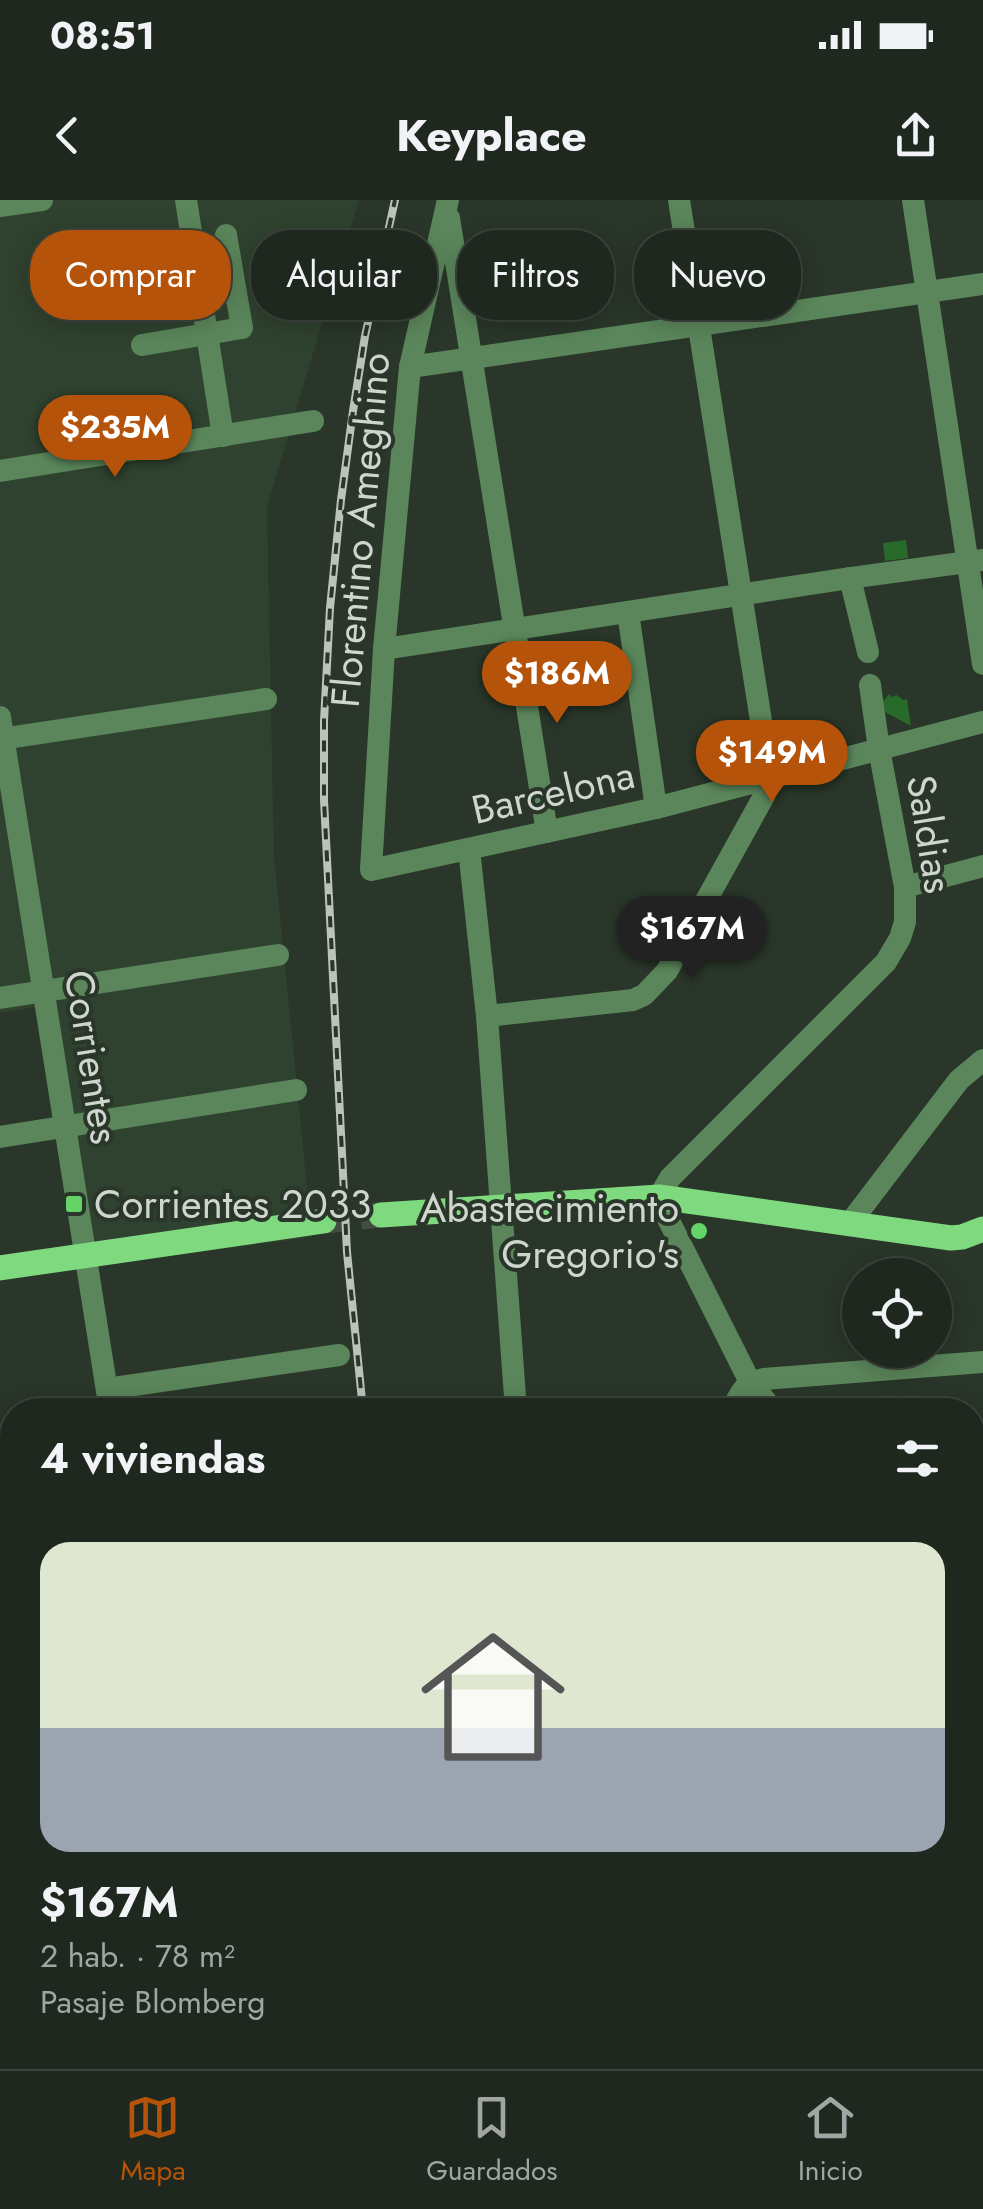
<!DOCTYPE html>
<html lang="es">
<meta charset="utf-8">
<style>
:root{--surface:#1f281f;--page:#2c342c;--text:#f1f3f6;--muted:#a1a6a4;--line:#3c443d;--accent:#b45309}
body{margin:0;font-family:Jost,sans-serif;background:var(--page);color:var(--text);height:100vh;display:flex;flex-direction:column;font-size:38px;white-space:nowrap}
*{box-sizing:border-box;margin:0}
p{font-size:32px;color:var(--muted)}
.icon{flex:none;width:55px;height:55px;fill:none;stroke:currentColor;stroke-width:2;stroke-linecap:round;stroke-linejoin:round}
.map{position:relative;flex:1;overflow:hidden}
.sheet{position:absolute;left:0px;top:1198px;width:985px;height:672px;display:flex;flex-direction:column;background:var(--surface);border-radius:40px 40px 0 0;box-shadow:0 5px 25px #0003,0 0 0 2px var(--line)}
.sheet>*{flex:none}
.hud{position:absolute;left:30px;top:30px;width:925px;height:90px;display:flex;gap:20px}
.buttons{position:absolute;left:842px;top:1058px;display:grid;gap:20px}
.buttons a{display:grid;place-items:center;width:110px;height:110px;border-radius:50%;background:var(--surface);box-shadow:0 5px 25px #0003,0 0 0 2px var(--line);font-size:50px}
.price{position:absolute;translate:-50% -85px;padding:0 22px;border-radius:35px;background:var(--accent);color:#fff;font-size:32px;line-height:65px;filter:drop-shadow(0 2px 5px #0008)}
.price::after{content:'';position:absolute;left:50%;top:60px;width:30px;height:22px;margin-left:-15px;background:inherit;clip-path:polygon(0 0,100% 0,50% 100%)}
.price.current{background:#222;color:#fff}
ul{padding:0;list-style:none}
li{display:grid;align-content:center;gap:20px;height:530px;padding:0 40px}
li+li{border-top:2px solid var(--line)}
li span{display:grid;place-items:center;height:310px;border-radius:30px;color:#555}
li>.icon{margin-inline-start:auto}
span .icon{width:180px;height:180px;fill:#fffc;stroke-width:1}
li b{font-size:42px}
h2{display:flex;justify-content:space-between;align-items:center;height:120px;padding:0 40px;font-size:42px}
.pill{padding:0 35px;border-radius:40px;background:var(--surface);box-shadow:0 5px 25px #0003,0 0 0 2px var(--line);font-size:35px;line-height:90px}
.pill.current{background:var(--accent);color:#fff}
.status{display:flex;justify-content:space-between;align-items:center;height:70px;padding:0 50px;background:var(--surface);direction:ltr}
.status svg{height:28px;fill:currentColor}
header{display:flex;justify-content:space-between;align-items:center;height:130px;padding:0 40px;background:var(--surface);font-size:45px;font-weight:700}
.tabs{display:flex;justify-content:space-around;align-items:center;height:140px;border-top:2px solid var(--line);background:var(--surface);font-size:28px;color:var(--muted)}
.tabs a{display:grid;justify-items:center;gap:5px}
.tabs .current{color:var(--accent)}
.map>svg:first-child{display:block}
.built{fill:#2f412f}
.building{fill:#276a2a}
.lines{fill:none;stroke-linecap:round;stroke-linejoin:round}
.major-tunnel{stroke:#424e42;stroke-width:25;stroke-dasharray:25 12;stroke-linecap:butt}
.minor{stroke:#5b865b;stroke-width:22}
.major{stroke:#7ed97f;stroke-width:25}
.rail-casing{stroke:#bbc3bb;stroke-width:8}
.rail{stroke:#293629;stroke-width:4;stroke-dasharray:11;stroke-linecap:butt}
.poi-dot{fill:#64d468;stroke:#293629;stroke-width:4}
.labels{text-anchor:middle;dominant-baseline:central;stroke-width:8;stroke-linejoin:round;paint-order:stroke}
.street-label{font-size:40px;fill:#ced6ce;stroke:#293629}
.poi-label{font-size:40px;fill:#ced6ce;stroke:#293629;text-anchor:start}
</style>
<div class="status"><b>08:51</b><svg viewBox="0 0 49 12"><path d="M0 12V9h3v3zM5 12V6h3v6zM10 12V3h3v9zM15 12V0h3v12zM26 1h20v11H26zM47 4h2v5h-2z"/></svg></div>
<header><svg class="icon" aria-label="back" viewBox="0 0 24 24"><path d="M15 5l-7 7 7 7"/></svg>Keyplace<svg class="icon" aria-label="share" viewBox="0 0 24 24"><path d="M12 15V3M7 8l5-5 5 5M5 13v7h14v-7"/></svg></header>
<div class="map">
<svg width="983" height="1869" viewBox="0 0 983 1869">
<rect width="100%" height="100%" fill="#293629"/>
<path class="built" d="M 0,0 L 359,0 L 267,307 L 274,657 L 312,1037 L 78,1068 L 36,807 L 0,813 Z"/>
<g class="building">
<path d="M 906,340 L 908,358 L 885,361 L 883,343 Z"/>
<path d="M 889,494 L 892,497 L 897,495 L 903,500 L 907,499 L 911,526 L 885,512 L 883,502 Z"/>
<path d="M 634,717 L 646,724 L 649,718 L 666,728 L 658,741 L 653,738 L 650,744 L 636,735 L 639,730 L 630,725 Z"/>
</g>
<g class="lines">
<path class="major-tunnel" d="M 324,1021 L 381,1015"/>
<g class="minor">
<path d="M 186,0 L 223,236"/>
<path d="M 448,0 L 410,167 L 384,449 L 371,670 L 656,608 L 983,522"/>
<path d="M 913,0 L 983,464"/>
<path d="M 0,6 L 42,0"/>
<path d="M 449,18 L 547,632"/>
<path d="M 142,145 L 242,128 L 226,35"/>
<path d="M 410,167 L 983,84"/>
<path d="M 0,271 L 313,221"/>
<path d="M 850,378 L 868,452"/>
<path d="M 628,412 L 656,608"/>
<path d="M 384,449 L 850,378 L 983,360"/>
<path d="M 0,517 L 110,1210"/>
<path d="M 0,539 L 266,499"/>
<path d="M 469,649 L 487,816 L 516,1210"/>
<path d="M 905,687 L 983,666"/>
<path d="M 0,798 L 278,755"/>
<path d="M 487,816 L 633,800 L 644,795 L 667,771 L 764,596 L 770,578 L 679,0"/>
<path d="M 0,937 L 296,890"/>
<path d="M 850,1023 L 959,880 L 983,860"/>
<path d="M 107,1189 L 339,1155"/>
<path d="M 732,1210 C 741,1191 743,1184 764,1179 L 983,1162"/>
<path d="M 773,1210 L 750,1182 L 661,1005 L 659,997 L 670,978 L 886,762 L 900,738 L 905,722 L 905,687 L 879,549 L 870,485"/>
<path d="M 972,1310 L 983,1310"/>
<path d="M 0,1334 L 12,1332"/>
<path d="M 0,1598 L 12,1596"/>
<path d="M 972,1644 L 983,1643"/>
<path d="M 972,1826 L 983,1826"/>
<path d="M 213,1858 L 215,1869"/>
<path d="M 561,1858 L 562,1869"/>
<path d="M 718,1858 L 719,1869"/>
<path d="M 899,1858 L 900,1869"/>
</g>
<g class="major">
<path d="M 381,1015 L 659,997 L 951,1038 L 962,1037 L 983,1029"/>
<path d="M 0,1068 L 324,1021"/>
<path d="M 972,1478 L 983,1477"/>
<path d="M 0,1866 L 51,1858"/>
</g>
<g class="rail-casing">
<g id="rail">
<path d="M 363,1210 L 347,1052 L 324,600 L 324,521 L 330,408 L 341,300 L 353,211 L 365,136 L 395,0"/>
<path d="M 410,1858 L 411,1869"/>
</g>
</g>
<use href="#rail" class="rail"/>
</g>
<g class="poi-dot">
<rect x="64" y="994" width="20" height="20" rx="5"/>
<circle cx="699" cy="1031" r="10"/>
</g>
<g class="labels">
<g class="street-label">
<text transform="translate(360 330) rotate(-85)">Florentino Ameghino</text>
<text transform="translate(553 592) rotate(-13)">Barcelona</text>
<text transform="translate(930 634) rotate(81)">Saldias</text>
<text transform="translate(92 857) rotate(81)">Corrientes</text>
</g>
<g class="poi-label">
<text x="94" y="1004">Corrientes 2033</text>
<text x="679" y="1008" text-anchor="end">Abastecimiento<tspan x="679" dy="46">Gregorio's</tspan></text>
</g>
</g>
</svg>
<div class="buttons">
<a><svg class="icon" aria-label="locate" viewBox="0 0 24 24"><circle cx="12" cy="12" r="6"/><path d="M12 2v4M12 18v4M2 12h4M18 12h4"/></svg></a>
</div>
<b class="price" style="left:115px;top:280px">$235M</b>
<b class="price" style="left:557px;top:526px">$186M</b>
<b class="price" style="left:772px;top:605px">$149M</b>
<b class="price current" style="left:692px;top:781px">$167M</b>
<div class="hud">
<a class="pill current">Comprar</a>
<a class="pill">Alquilar</a>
<a class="pill">Filtros</a>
<a class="pill">Nuevo</a>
</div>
<section class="sheet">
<h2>4 viviendas<svg class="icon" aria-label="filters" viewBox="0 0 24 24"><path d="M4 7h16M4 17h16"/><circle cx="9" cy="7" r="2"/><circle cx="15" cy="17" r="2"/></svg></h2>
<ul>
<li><span style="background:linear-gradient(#dfe7d0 60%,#9aa5b1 0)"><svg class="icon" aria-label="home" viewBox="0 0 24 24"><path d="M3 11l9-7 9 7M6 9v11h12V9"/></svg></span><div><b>$167M</b><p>2 hab. · 78 m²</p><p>Pasaje Blomberg</p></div></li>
</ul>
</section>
</div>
<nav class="tabs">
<a class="current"><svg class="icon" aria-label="map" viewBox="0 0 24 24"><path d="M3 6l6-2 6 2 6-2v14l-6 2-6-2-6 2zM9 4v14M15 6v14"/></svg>Mapa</a>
<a><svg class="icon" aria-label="saved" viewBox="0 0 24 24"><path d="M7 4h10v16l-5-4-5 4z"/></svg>Guardados</a>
<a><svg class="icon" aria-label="home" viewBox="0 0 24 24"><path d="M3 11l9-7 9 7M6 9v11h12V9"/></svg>Inicio</a>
</nav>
